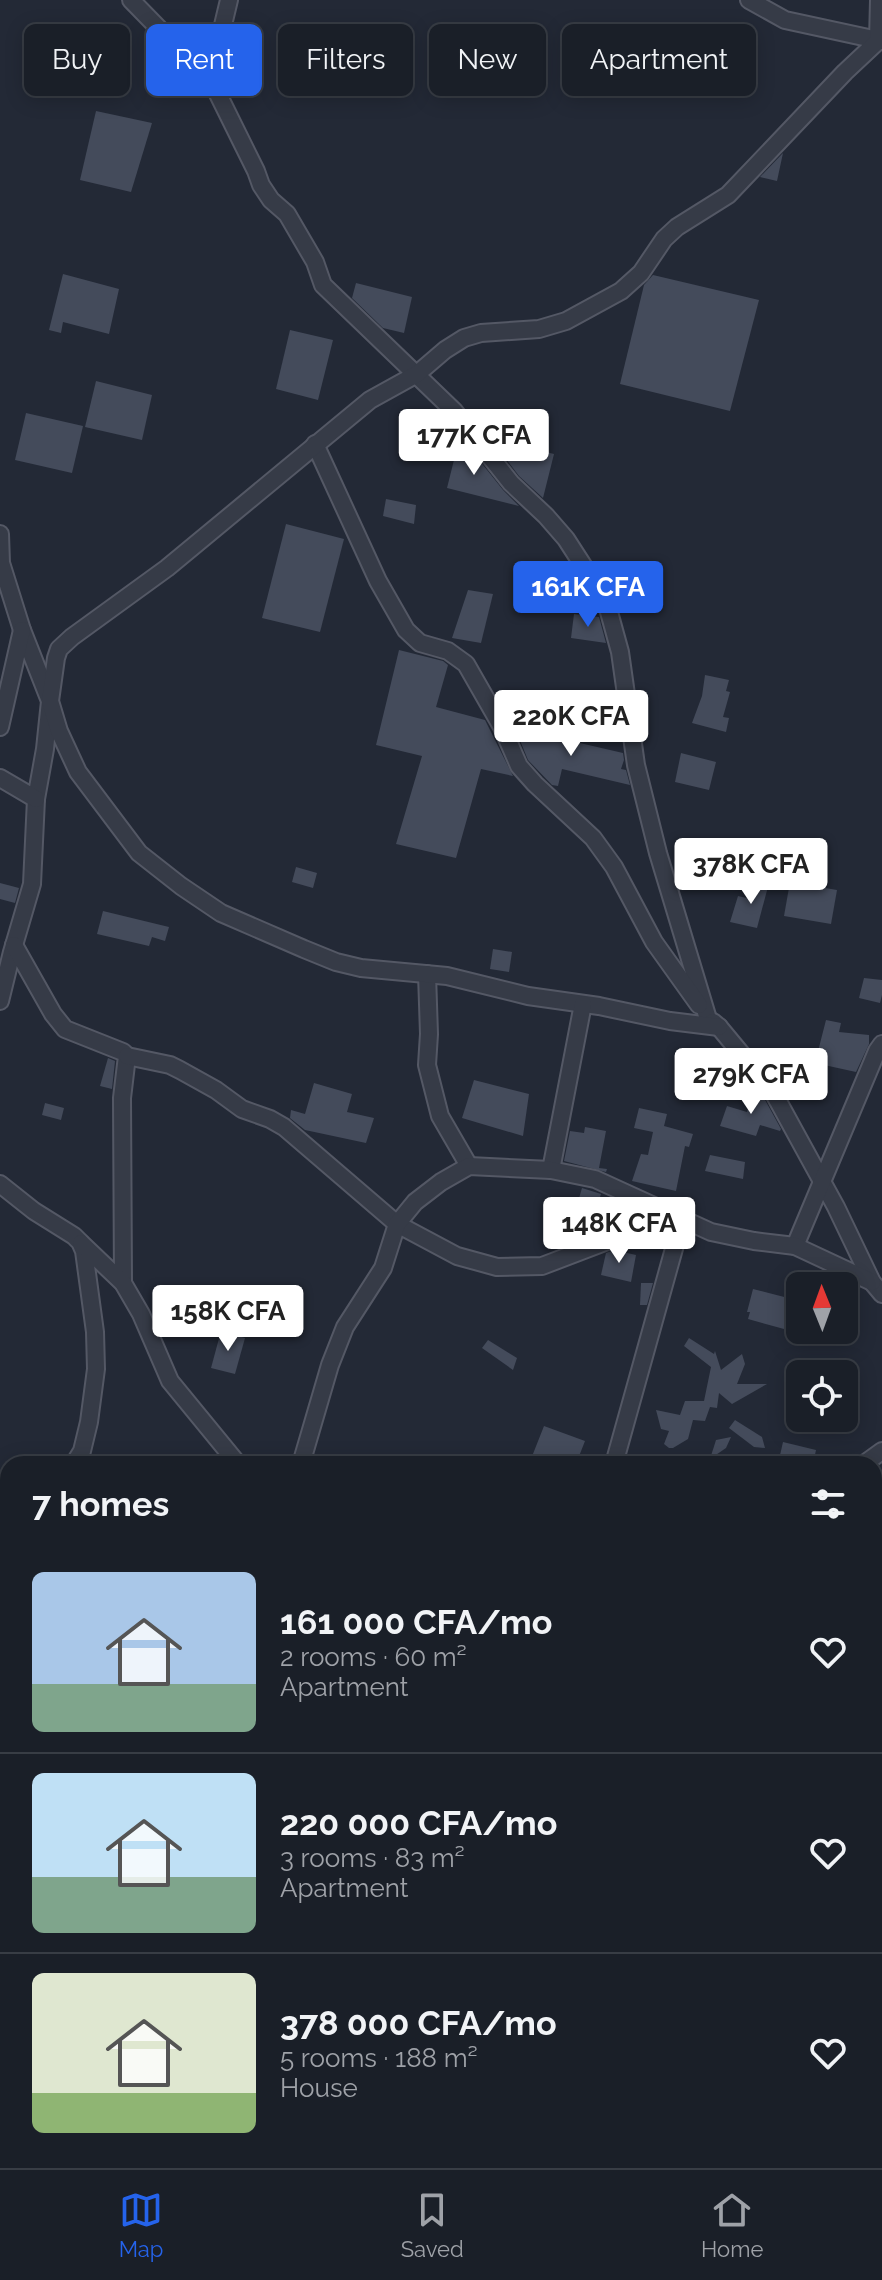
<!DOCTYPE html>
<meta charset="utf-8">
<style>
:root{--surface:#1a1f28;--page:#272c34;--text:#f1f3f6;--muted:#9fa2a8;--line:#383d45;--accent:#2563eb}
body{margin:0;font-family:Raleway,sans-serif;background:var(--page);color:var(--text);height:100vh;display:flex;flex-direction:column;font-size:30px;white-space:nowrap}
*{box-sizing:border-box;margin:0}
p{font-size:26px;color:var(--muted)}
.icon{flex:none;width:44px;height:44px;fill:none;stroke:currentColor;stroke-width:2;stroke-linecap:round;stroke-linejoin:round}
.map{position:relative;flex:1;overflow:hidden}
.details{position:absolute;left:0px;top:1456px;width:882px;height:712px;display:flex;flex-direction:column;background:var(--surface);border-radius:24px 24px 0 0;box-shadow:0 4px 20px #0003,0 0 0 2px var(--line)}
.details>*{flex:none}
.hud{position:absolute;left:24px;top:24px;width:834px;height:72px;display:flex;gap:16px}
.needle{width:52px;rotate:359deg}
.buttons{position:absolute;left:786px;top:1272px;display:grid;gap:16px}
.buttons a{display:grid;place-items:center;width:72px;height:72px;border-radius:12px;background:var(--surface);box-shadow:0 4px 20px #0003,0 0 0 2px var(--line);font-size:40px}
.price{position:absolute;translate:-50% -68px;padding:0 18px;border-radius:8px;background:#fff;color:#222;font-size:26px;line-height:52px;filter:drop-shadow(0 2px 4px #0008)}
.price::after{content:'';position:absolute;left:50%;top:48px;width:24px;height:18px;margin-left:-12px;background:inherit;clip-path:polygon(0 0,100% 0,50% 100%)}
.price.current{background:var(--accent);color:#fff}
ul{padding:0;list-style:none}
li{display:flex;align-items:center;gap:24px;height:200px;padding:0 32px}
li+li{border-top:2px solid var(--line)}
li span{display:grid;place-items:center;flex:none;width:224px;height:160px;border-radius:12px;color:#555}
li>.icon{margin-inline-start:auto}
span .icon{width:96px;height:96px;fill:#fffc;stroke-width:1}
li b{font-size:34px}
h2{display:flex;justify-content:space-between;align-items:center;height:96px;padding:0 32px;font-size:34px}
.chip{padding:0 28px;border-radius:12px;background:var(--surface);box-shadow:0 4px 20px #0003,0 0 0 2px var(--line);font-size:28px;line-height:72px}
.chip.current{background:var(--accent);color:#fff}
.tabs{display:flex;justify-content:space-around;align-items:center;height:112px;border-top:2px solid var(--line);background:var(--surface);font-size:22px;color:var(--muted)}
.tabs a{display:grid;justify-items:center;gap:4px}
.tabs .current{color:var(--accent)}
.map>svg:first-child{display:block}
.building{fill:#444b5b}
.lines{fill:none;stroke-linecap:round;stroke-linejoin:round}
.minor-casing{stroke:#545865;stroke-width:20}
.minor{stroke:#363b47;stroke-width:16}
</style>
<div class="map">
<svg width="882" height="2168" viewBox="0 0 882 2168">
<rect width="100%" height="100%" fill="#232936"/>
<g class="building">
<path d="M 96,111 L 152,123 L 131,192 L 80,180 Z"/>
<path d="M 783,153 L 777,181 L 760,177 Z"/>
<path d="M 63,274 L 119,289 L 109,334 L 63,322 L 61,333 L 49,330 Z"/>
<path d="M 653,275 L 759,300 L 730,411 L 620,384 L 644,285 Z"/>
<path d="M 356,283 L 412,297 L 404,333 L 383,328 L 352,298 Z"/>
<path d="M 290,330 L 333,340 L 318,400 L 276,389 Z"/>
<path d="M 96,381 L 152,395 L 142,440 L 85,427 Z"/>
<path d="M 26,413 L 83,426 L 72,473 L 15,460 Z"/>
<path d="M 460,436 L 503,490 L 519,506 L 447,488 Z"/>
<path d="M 490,438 L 554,454 L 543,498 L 519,476 Z"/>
<path d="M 386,499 L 416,505 L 414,524 L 383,516 Z"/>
<path d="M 286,524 L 344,539 L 320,632 L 262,618 Z"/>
<path d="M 468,590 L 493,594 L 481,643 L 452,638 Z"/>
<path d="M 574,614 L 599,617 L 606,643 L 571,638 Z"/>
<path d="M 399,650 L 443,661 L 448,665 L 436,707 L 485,720 L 513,776 L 481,769 L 456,858 L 396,844 L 422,756 L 376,745 Z"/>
<path d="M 705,675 L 729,680 L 726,691 L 730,692 L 723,717 L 729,718 L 726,732 L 692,723 L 702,696 Z"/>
<path d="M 515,728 L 623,753 L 624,760 L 621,769 L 626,770 L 630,785 L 562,769 L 558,786 L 552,785 L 528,760 Z"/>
<path d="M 681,753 L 716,762 L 709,790 L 675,782 Z"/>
<path d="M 296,867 L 317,873 L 313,888 L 292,882 Z"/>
<path d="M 758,877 L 770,879 L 757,928 L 730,922 L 738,896 L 751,899 Z"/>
<path d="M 790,882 L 837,890 L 831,924 L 784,916 Z"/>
<path d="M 0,883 L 19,888 L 15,903 L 0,899 Z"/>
<path d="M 103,911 L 169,927 L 165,941 L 152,937 L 149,946 L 97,934 Z"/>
<path d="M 493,949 L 512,952 L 509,972 L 490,969 Z"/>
<path d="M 864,978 L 882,980 L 882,995 L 880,1003 L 859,998 Z"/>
<path d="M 826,1020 L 841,1023 L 839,1032 L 869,1035 L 869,1044 L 856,1072 L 815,1063 Z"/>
<path d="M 108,1058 L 115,1061 L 112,1089 L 100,1086 Z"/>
<path d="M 474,1080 L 529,1094 L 523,1136 L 462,1118 Z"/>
<path d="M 314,1083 L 352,1094 L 347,1112 L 374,1118 L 366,1143 L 305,1130 L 290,1118 L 291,1110 L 305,1114 Z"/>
<path d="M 754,1086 L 764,1098 L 781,1129 L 780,1131 L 760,1125 L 756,1136 L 720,1126 L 727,1106 L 747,1112 Z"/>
<path d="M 45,1103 L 64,1108 L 61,1120 L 42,1115 Z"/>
<path d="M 639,1108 L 667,1114 L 664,1126 L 693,1134 L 689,1147 L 685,1146 L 676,1191 L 632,1181 L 641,1154 L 648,1155 L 653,1132 L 634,1128 Z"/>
<path d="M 585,1127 L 606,1131 L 599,1168 L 607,1169 L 606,1172 L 564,1161 L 570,1131 L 584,1133 Z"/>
<path d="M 710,1155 L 745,1162 L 743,1179 L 705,1171 Z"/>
<path d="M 582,1188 L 601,1194 L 594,1217 L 575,1212 Z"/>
<path d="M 614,1250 L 636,1255 L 631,1282 L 601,1275 L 606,1253 Z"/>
<path d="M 641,1283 L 653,1283 L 647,1305 L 640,1305 Z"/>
<path d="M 753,1289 L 792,1299 L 784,1329 L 748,1319 L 750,1312 L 747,1312 Z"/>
<path d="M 221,1331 L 245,1338 L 235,1374 L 211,1368 Z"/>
<path d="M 689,1338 L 714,1354 L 715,1351 L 721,1370 L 742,1354 L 745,1364 L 737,1384 L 767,1384 L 732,1404 L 719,1393 L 717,1408 L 710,1407 L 705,1421 L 693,1420 L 688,1439 L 673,1448 L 669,1448 L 664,1444 L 669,1431 L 661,1429 L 656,1410 L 680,1415 L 685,1401 L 704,1401 L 711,1367 L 684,1346 Z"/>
<path d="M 488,1340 L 517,1358 L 513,1370 L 482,1348 Z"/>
<path d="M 735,1420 L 762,1437 L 765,1448 L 754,1447 L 729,1428 Z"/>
<path d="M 544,1426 L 585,1441 L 576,1464 L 564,1464 L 547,1458 L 546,1464 L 529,1464 Z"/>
<path d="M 731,1437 L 726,1448 L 710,1459 L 716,1440 Z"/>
<path d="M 783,1442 L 816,1450 L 813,1464 L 778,1464 Z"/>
</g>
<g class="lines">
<g class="minor-casing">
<g id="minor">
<path d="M 131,0 L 213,84 L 256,171 L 261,185 L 271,200 L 287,214 L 315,262 L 323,285 L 454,411 L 511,483 L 546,516 L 566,539 L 606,601 L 620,652 L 636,765 L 658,853 L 708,1019"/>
<path d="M 749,0 L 785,20 L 882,41"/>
<path d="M 213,84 L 218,46 L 229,0"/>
<path d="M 315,444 L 378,581 L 406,630 L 420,643 L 448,651 L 466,664 L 502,727 L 519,766 L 535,784 L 593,838 L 614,867 L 654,942 L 699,1005"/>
<path d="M 0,534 L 1,563 L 22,630 L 50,701 L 45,749 L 36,799 L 32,884 L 12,952 L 0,1001"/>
<path d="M 0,727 L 22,630"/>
<path d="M 0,778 L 36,799"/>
<path d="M 14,945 L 53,1014 L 65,1029 L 123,1052 L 127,1056 L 122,1098 L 123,1283"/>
<path d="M 427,974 L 429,1034 L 427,1065 L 440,1116 L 469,1166"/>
<path d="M 713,1022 L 719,1027 L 773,1092 L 836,1207 L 872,1282 L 882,1294"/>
<path d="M 719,1027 L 670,1021 L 599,1006 L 528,996 L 447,976 L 361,968 L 336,962 L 304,949 L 221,913 L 181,886 L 139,853 L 78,772 L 59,731 L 50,701 L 56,658 L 59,649 L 72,637 L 167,568 L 370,400 L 417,374 L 445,350 L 464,338 L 481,333 L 539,329 L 566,321 L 621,291 L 641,273 L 664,239 L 677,227 L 728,195 L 845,72 L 878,41 L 879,0"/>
<path d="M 127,1056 L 170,1065 L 180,1070 L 216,1090 L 242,1109 L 270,1119 L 284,1127 L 397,1224 L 457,1256 L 497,1267 L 542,1266 L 673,1216"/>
<path d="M 551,1170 L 583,1004"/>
<path d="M 0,1184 L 34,1211 L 74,1236 L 80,1242 L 84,1251 L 95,1332 L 96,1369 L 89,1422 L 82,1451 L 74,1464"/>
<path d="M 81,1243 L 123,1283 L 141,1314 L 170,1381 L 238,1464"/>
<path d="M 795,1246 L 877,1051 L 882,1044"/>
<path d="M 301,1464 L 330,1365 L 345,1327 L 383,1268 L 397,1224 L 415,1202 L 441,1182 L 469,1166 L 551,1170 L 595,1179 L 711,1232 L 754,1241 L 795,1246 L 872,1282"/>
<path d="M 614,1464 L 682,1220"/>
<path d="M 864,1464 L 882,1451"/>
<path d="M 874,1492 L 882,1495"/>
<path d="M 0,1509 L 8,1514"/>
<path d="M 874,1791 L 882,1793"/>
<path d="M 0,1869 L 8,1802"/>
<path d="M 0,1878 L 1,1897 L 8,1915"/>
<path d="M 874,1911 L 882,1914"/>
<path d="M 874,2043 L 882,2017"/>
<path d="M 0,2066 L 8,2062"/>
<path d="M 288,2160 L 289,2168"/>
<path d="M 819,2160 L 852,2168"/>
<path d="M 65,2168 L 66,2160"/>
<path d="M 417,2168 L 419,2160"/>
<path d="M 698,2168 L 700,2160"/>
</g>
</g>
<use href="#minor" class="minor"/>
</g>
</svg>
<div class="buttons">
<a><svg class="needle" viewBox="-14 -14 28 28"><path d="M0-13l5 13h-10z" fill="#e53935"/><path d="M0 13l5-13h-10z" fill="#9fa2a8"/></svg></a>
<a><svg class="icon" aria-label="locate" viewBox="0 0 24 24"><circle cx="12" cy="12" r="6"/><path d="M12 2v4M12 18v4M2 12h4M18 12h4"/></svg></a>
</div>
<b class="price" style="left:474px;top:477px">177K CFA</b>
<b class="price current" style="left:588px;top:629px">161K CFA</b>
<b class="price" style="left:571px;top:758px">220K CFA</b>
<b class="price" style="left:751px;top:906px">378K CFA</b>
<b class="price" style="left:751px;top:1116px">279K CFA</b>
<b class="price" style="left:619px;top:1265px">148K CFA</b>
<b class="price" style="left:228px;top:1353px">158K CFA</b>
<div class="hud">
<a class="chip">Buy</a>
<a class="chip current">Rent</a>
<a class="chip">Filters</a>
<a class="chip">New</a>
<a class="chip">Apartment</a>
</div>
<section class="details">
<h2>7 homes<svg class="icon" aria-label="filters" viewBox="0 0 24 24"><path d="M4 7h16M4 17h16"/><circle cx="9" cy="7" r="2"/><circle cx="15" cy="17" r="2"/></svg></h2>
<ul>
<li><span style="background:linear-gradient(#a9c7e8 70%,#7fa58c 0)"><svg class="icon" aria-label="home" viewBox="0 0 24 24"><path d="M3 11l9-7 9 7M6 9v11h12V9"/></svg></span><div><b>161 000 CFA/mo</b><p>2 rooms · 60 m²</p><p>Apartment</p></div><svg class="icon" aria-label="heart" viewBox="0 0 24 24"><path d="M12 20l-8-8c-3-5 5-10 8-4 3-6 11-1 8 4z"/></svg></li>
<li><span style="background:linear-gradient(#bfe0f5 65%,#7fa58c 0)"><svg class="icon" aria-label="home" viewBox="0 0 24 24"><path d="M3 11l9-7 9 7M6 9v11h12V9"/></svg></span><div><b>220 000 CFA/mo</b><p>3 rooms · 83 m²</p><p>Apartment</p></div><svg class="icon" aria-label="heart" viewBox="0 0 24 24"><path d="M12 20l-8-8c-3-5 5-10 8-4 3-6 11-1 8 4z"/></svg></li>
<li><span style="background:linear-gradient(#dfe7d0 75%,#8fb573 0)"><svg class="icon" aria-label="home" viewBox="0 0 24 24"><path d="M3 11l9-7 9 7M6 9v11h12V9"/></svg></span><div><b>378 000 CFA/mo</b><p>5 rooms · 188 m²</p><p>House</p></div><svg class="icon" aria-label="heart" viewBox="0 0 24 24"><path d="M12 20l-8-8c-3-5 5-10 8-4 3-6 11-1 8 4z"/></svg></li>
</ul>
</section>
</div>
<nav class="tabs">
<a class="current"><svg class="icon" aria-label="map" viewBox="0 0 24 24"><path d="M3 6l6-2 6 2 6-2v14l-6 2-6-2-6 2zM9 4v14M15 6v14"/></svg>Map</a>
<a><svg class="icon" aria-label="saved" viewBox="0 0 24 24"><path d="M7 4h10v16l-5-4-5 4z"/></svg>Saved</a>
<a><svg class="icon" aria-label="home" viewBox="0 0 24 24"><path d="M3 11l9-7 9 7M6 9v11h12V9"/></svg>Home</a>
</nav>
